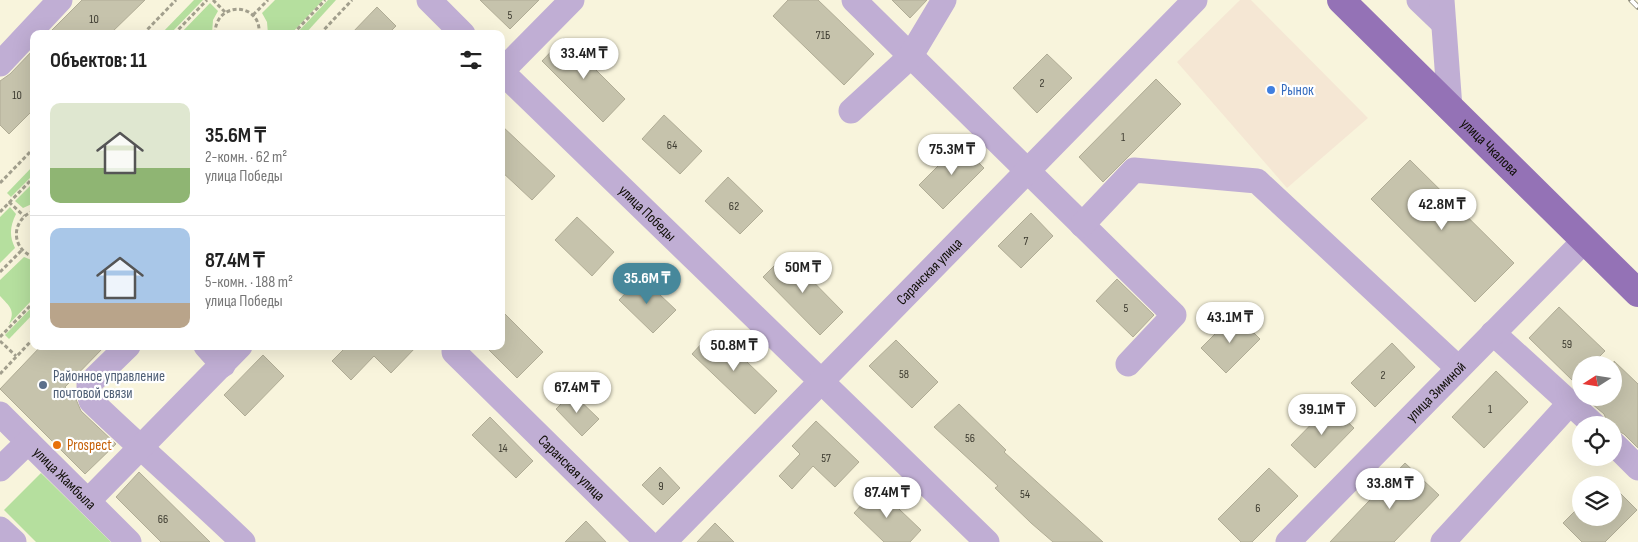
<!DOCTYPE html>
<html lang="ru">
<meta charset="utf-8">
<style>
:root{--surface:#fff;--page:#f2f2f2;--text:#222;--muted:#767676;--line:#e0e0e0;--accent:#47889b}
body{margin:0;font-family:"Sofia Sans Condensed",sans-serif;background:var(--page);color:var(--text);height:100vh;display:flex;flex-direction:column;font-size:19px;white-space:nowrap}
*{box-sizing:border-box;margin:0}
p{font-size:16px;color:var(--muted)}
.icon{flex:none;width:28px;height:28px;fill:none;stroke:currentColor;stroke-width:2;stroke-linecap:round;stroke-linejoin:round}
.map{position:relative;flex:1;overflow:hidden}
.drawer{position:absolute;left:30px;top:30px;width:475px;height:320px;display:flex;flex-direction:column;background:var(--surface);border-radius:10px;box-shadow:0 5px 20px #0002}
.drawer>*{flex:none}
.needle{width:32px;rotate:258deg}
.fabs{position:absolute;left:1572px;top:356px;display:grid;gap:10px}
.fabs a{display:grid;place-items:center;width:50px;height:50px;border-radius:50%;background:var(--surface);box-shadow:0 5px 20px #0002;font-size:25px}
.price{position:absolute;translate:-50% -42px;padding:0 11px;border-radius:18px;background:#fff;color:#222;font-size:16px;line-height:32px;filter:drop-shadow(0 1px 2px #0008)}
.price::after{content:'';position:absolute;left:50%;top:30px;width:15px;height:11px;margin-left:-8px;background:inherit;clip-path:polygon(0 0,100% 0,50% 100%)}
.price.active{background:var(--accent);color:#fff}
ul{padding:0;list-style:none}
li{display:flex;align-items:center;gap:15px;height:125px;padding:0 20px}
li+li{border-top:1px solid var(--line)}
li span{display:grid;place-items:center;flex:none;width:140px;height:100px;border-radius:10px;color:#555}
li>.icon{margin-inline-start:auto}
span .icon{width:60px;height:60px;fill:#fffc;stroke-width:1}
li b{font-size:21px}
h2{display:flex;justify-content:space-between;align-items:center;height:60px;padding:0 20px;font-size:21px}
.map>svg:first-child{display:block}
.commercial{fill:#f5e7d4}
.green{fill:#b5df9e}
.building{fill:#c6c3ac;stroke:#b0ac95}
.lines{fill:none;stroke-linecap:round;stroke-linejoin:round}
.path{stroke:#a29f8d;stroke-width:3;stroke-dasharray:4 2.5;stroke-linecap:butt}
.minor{stroke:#c0aed4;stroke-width:25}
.major{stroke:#9472b6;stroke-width:28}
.rail-casing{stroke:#898776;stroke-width:5.5}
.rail{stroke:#fff;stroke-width:4;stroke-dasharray:11;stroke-linecap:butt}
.shop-dot{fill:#3f7fe0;stroke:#fff;stroke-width:2}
.service-dot{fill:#5c6f8a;stroke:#fff;stroke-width:2}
.food-dot{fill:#e8710a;stroke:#fff;stroke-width:2}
.labels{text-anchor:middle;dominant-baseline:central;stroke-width:4.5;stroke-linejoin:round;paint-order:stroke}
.number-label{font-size:12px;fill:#3d3b30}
.shop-label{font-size:15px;fill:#366cbe;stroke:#fff;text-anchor:start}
.street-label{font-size:15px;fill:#0f0e06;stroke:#fff}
.service-label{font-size:15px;fill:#4e5e75;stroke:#fff;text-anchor:start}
.food-label{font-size:15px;fill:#c56008;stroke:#fff;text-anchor:start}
</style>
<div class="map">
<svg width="1638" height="542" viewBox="0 0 1638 542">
<rect width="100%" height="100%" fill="#f8f4dc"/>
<path class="commercial" d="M 1240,0 L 1251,0 L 1368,118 L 1287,188 L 1177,62 Z"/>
<g class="green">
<path d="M 194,0 L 203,0 L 170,34 L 161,34 Z"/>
<path d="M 275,0 L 323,0 L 291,34 L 268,34 L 267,22 L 262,13 Z"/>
<path d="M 328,0 L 336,0 L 305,34 L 296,34 Z"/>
<path d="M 210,3 L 218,11 L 213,20 L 212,34 L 180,34 Z"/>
<path d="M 34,165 L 34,174 L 11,197 L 7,193 Z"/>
<path d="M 34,182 L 34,203 L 23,208 L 15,201 Z"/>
<path d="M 10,207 L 16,214 C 10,226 9,236 15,248 L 0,263 L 0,217 Z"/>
<path d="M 24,257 L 34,261 L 34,298 L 9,324 C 16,310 9,306 0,296 L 0,280 Z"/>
<path d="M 34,305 L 34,313 L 9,339 L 5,335 Z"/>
<path d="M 41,473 L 111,542 L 36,542 L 4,510 Z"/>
</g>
<g class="building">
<path d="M 82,0 L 145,0 L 110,34 L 48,34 Z"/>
<path d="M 480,0 L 539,0 L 510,29 Z"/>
<path d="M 788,0 L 818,0 L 874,54 L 844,85 L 773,16 Z"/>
<path d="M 892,0 L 927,0 L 910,18 Z"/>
<path d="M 377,7 L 396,26 L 388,34 L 351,34 Z"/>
<path d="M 564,38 L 625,99 L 603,122 L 542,61 Z"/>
<path d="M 34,49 L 34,109 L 9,134 L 0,125 L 0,81 L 10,74 Z"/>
<path d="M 1047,54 L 1072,78 L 1037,113 L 1013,88 Z"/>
<path d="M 1156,79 L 1181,104 L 1103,182 L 1079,157 Z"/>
<path d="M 664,115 L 702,151 L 680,174 L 642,139 Z"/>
<path d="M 501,125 L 555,176 L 532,200 L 501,171 Z"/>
<path d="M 960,144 L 984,168 L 943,209 L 919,185 Z"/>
<path d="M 1410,160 L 1514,263 L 1475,302 L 1371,199 Z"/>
<path d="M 728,177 L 763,211 L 740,234 L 705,201 Z"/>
<path d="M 1031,213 L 1053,236 L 1021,268 L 998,246 Z"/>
<path d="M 577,217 L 614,252 L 592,276 L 555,240 Z"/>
<path d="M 786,254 L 843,312 L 820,335 L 763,277 Z"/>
<path d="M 641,277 L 676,310 L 653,333 L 619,300 Z"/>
<path d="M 1117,279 L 1154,315 L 1133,337 L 1096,301 Z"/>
<path d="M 1559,307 L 1605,351 L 1591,365 L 1581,365 L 1581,375 L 1574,382 L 1529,338 Z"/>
<path d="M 501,310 L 543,352 L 517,378 L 485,346 L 501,346 Z"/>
<path d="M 1235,314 L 1260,339 L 1226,373 L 1201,348 Z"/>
<path d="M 714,330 L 777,391 L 755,414 L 692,354 Z"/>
<path d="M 896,340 L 938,382 L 912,408 L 869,366 Z"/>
<path d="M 1392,343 L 1415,367 L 1375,407 L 1351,383 Z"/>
<path d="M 41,346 L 105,346 L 65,387 L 75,397 L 81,411 L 116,444 L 85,474 L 0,389 Z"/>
<path d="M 347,346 L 417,346 L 391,373 L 374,356 L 351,380 L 332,361 Z"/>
<path d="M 263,355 L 284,376 L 245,416 L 224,395 Z"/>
<path d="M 1614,361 L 1638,384 L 1638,448 L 1624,434 L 1616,430 L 1614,425 L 1608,423 L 1604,414 L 1585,398 L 1614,398 Z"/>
<path d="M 1496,371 L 1528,402 L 1484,448 L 1452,417 Z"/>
<path d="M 572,393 L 599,419 L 582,436 L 556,409 Z"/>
<path d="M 959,404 L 1006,450 L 1004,452 L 1103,542 L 1053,542 L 1031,523 L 995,488 L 998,486 L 934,427 Z"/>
<path d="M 1330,405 L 1354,428 L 1315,468 L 1291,445 Z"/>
<path d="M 490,417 L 533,461 L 516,478 L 472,435 Z"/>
<path d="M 816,421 L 859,462 L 835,487 L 813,466 L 792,489 L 779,476 L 800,454 L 792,446 Z"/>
<path d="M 1405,463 L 1439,495 L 1394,542 L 1330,542 Z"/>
<path d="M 660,467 L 680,488 L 663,505 L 642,485 Z"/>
<path d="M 1269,468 L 1298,496 L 1252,542 L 1241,542 L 1218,519 Z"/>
<path d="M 139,472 L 210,542 L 161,542 L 116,497 Z"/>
<path d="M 1614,487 L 1637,510 L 1605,542 L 1582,542 L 1563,523 L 1581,505 L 1581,518 L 1614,518 Z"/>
<path d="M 877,488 L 921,530 L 910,542 L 884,542 L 854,513 Z"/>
<path d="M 586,521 L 606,542 L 565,542 Z"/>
<path d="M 715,523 L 734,542 L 697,542 Z"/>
</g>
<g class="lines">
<g class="path">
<path d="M 213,0 L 225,12"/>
<path d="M 253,15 L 268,0"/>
<path d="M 143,34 L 176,0"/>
<path d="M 174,34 L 207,0"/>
<path d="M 215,34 C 215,0 262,2 259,34"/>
<path d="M 293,34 L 325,0"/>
<path d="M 320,34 L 352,0"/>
<path d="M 0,183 L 34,148"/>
<path d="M 9,202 L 24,216"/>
<path d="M 34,211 C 11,219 10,249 34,257"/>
<path d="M 0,212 L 34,177"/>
<path d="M 0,272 L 22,250"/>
<path d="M 0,337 L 34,302"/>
<path d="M 0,341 L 16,356"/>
<path d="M 0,374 L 34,338"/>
</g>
<g class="minor">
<path d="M 429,0 L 463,34"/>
<path d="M 854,0 L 1174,315 L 1128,364"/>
<path d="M 1419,0 L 1443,23"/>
<path d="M 1442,0 L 1450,108"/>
<path d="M 0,64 L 60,0"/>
<path id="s1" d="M 501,71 L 987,542"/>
<path d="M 501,72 L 572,0"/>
<path d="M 851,111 L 910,57 L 944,0"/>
<path d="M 1082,225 L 1134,170 L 1257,181 L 1458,368"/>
<path d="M 1493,333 L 1594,425"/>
<path d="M 128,346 L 89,384 L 89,393 L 91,401 C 141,449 193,494 243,542"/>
<path d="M 206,346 L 223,365"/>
<path id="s2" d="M 454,352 L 647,542"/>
<path id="s3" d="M 0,414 L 129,542"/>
<path d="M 1614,444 L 1638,468"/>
<path d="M 0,469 L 28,442"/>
<path d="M 88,501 L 240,346"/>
<path d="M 0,529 L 14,542"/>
<path id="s4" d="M 664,542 L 1195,0"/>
<path id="s5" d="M 1288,542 L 1585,240"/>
<path d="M 1443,542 L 1571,402"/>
</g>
<path class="major" id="s6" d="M 1341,0 L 1638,293"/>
<g class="rail-casing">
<path id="rail" d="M 1631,0 L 1638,7"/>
</g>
<use href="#rail" class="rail"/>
</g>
<circle class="shop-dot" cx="1271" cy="90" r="5"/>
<circle class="service-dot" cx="43" cy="385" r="5"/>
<circle class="food-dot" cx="57" cy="445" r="5"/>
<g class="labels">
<g class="number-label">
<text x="510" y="15">5</text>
<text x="94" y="19">10</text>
<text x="823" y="35">71Б</text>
<text x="1042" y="83">2</text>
<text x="17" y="95">10</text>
<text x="1123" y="137">1</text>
<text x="672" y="145">64</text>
<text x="734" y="206">62</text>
<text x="1026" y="241">7</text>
<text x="1126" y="308">5</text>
<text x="1567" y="344">59</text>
<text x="904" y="374">58</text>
<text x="1383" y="375">2</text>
<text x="1490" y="409">1</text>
<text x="970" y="438">56</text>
<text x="503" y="448">14</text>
<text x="826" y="458">57</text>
<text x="661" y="486">9</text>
<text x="1025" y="494">54</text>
<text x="1258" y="508">6</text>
<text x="163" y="519">66</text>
</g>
<g class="shop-label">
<text x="1281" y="90">Рынок</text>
</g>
<g class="street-label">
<text stroke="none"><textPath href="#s6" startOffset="209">улица Чкалова</textPath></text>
<text stroke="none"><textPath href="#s1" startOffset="204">улица Победы</textPath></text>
<text stroke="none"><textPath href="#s4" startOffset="379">Саранская улица</textPath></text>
<text stroke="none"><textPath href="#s5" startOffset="211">улица Зиминой</textPath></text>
<text stroke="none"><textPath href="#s2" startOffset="165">Саранская улица</textPath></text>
<text stroke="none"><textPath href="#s3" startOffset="91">улица Жамбыла</textPath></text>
</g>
<g class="service-label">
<text x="53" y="376">Районное управление<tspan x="53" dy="17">почтовой связи</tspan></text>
</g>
<g class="food-label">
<text x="67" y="445">Prospect</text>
</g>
</g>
</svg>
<div class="fabs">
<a><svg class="needle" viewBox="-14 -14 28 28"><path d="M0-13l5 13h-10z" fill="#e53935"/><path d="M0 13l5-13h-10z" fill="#767676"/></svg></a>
<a><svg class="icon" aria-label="locate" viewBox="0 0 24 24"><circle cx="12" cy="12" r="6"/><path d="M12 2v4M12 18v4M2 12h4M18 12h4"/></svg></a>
<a><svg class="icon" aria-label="layers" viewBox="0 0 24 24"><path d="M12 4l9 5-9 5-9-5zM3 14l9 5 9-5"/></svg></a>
</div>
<b class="price" style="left:584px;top:80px">33.4M ₸</b>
<b class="price" style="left:952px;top:176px">75.3M ₸</b>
<b class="price" style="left:1442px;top:231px">42.8M ₸</b>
<b class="price" style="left:803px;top:294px">50M ₸</b>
<b class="price active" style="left:647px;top:305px">35.6M ₸</b>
<b class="price" style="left:1230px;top:344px">43.1M ₸</b>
<b class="price" style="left:734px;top:372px">50.8M ₸</b>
<b class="price" style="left:577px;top:414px">67.4M ₸</b>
<b class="price" style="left:1322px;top:436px">39.1M ₸</b>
<b class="price" style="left:1390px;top:510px">33.8M ₸</b>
<b class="price" style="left:887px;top:519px">87.4M ₸</b>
<section class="drawer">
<h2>Объектов: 11<svg class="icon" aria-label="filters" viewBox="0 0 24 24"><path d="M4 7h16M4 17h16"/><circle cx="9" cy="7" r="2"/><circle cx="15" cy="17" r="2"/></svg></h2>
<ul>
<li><span style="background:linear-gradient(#dfe7d0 65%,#8fb573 0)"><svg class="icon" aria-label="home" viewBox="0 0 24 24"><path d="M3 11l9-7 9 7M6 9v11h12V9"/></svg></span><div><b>35.6M ₸</b><p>2-комн. · 62 m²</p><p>улица Победы</p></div></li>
<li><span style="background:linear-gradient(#a9c7e8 75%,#b9a48a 0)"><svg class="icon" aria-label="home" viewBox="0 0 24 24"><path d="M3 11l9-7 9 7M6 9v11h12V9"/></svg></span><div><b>87.4M ₸</b><p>5-комн. · 188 m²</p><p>улица Победы</p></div></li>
</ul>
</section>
</div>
